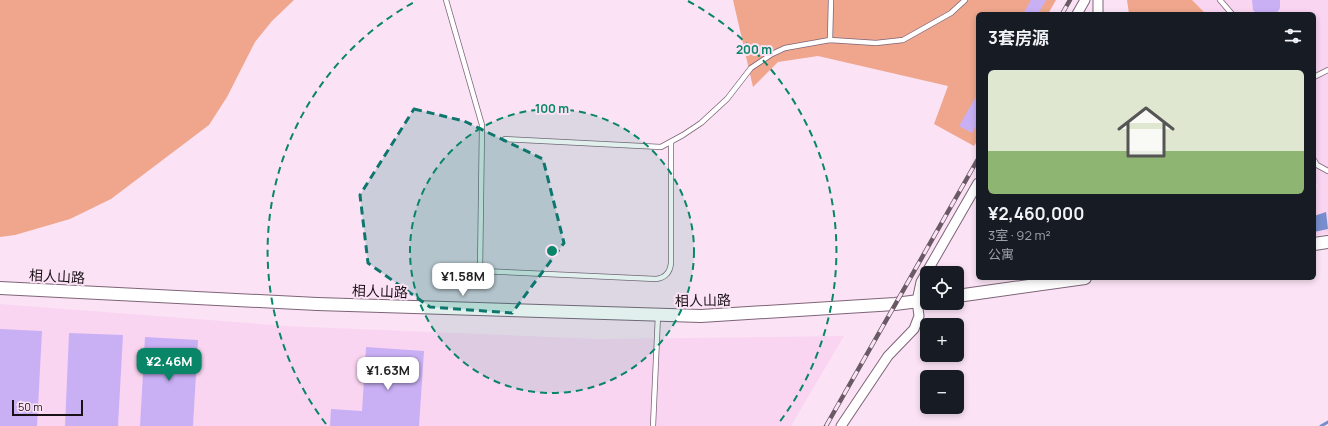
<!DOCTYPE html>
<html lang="zh">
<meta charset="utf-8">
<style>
:root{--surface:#171b24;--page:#242831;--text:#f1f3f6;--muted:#9ea1a6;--accent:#098567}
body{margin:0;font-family:Manrope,"Noto Sans SC",sans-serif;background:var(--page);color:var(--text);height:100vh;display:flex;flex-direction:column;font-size:15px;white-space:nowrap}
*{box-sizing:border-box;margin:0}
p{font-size:13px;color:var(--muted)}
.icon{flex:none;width:22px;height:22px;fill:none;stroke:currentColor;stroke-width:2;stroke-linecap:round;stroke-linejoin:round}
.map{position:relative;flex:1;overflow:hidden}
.side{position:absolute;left:976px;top:12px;width:340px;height:268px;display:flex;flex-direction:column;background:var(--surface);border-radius:6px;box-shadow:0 2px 6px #0003}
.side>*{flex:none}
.buttons{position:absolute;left:920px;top:266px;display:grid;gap:8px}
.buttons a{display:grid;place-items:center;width:44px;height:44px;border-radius:6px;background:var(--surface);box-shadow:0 2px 6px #0003;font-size:20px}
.scale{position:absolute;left:12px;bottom:10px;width:71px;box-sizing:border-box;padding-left:4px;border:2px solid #1a1018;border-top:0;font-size:11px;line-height:14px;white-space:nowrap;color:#1a1018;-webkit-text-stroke:3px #fbe3f5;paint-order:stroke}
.price{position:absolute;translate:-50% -34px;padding:0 9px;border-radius:8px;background:#fff;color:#222;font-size:13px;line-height:26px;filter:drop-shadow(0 1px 2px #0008)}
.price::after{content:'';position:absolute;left:50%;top:24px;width:12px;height:9px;margin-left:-6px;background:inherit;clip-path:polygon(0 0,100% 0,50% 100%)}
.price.active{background:var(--accent);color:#fff}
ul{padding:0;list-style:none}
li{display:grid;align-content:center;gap:8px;height:212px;padding:0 12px}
li span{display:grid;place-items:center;height:124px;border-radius:6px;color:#555}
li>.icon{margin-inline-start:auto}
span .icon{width:72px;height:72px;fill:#fffc;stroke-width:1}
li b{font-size:17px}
h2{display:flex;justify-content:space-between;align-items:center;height:48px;padding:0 12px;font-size:17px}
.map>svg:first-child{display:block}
.built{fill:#fad5f2}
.green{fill:#efa68d}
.water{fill:#778ece}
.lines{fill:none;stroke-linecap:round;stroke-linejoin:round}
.stream{stroke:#778ece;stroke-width:3}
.building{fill:#c9b0f5}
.lane-casing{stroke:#7e6478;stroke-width:6}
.street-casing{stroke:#7e6478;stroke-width:11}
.secondary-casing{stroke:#7e6478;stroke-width:14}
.lane{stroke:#fff;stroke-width:4.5}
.street{stroke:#fff;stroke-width:9}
.secondary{stroke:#fff;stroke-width:12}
.rail-casing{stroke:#695a65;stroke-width:4.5}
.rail{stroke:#fbe3f5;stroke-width:3;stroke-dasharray:9;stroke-linecap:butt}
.marked{fill:#0f766e;fill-opacity:0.2;stroke:#0f766e;stroke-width:3;stroke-dasharray:8 5;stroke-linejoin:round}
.ring{fill:none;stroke:#098567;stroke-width:2;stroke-dasharray:7 5}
.labels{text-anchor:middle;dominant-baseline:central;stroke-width:4;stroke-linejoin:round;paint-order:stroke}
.street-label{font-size:14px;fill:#1a1018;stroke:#fbe3f5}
.centre{fill:#098567;stroke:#fbe3f5;stroke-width:2}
.ring-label{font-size:12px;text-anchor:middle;font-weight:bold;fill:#098567;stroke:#fbe3f5;stroke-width:4;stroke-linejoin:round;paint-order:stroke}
</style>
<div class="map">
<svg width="1328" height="426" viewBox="0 0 1328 426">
<rect width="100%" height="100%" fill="#fbe3f5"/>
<g class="built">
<path d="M 1192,0 L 1328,0 L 1328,234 L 1314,236 L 1314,190 L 1318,186 L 1314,182 L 1314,14 L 1206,14 Z"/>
<path d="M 0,304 L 287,326 L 597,339 L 844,336 L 791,426 L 0,426 Z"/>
</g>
<g class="green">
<path d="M 0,0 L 294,0 L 272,21 L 255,42 L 227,97 L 209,125 L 111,199 L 70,219 L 15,235 L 0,237 Z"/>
<path d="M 733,0 L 1056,0 L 1048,14 L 978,14 L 978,140 L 974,146 L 934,124 L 948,86 L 818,56 L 778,62 L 753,87 Z"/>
<path d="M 1127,0 L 1192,0 L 1206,14 L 1129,14 Z"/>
</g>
<path class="water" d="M 1326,212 L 1328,229 L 1314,232 L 1314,216 Z"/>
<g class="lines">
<path class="stream" d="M 1321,426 L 1328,422"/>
</g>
<g class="building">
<path d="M 1031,0 L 1046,0 L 1038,14 L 1023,14 Z"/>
<path d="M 1252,0 L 1280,0 L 1280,8 L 1276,14 L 1257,14 L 1253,10 Z"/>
<path d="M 978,93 L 978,122 L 972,133 L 959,126 Z"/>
<path d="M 0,329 L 42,331 L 37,426 L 0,426 Z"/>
<path d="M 69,333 L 123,335 L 118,426 L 65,426 Z"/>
<path d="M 145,337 L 198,340 L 193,426 L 140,426 Z"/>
<path d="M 366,347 L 424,351 L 419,426 L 330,426 L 331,409 L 362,411 Z"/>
</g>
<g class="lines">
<g class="lane-casing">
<g id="lane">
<path d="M 446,0 L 482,125 L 480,271 L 656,279 C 665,278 670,273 671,263 L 671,142"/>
<path d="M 1220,0 L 1232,14"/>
<path d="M 830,40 L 831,0"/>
<path d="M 1314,77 L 1328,70"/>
<path d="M 505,139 L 661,147 L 683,135 L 701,123 L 727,99 L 751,68 L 772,54 L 785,48 L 830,40 L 876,43 L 903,40 L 951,13 L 965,0"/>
<path d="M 1314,160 L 1317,165 L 1328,171"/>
<path d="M 653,426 L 658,315"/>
</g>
</g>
<g class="street-casing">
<g id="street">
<path d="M 1098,0 L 1098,14"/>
<path d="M 1077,14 L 1085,0"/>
<path d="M 841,426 L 888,356 L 914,329 L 919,316 L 917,301 L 921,282 L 978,183"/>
</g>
</g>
<g class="secondary-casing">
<g id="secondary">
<path d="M 1314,244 L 1328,242"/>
<path d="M 0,288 L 317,304 L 701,316 L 895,304 L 927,300"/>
<path d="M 957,296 L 1085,278"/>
</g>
</g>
<use href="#lane" class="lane"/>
<use href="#street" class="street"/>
<use href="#secondary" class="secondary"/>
<g class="rail-casing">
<g id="rail">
<path d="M 1062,14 L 1070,0"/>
<path d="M 826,426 L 978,159"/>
</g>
</g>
<use href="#rail" class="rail"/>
</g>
<path class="marked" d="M 414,109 L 464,121 L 543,159 L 564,243 L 512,313 L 430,307 L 368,263 L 360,195 Z"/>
<circle cx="552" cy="251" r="142" fill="#098567" fill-opacity=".12"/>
<g class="ring">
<circle cx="552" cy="251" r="142"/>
<path d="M326 424A285 285 0 0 1 416 1M688 1A285 285 0 0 1 778 424"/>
</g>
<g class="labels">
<g class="street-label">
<text transform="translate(57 276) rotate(3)">相人山路</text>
<text transform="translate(380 291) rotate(2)">相人山路</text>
<text transform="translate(703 300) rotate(-1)">相人山路</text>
</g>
</g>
<circle cx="552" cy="251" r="6" class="centre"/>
<g class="ring-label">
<text x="754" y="54">200 m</text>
<text x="552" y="113">100 m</text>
</g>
</svg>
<div class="buttons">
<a><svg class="icon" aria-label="locate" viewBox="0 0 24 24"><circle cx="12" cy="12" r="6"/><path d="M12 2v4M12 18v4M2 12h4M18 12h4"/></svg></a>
<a>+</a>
<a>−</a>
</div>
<div class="scale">50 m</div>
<b class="price" style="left:463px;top:297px">¥1.58M</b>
<b class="price active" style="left:169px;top:382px">¥2.46M</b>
<b class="price" style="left:388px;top:391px">¥1.63M</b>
<section class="side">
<h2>3套房源<svg class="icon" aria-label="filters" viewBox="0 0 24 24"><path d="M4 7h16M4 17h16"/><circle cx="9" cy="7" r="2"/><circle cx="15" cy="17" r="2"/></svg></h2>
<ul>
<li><span style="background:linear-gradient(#dfe7d0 65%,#8fb573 0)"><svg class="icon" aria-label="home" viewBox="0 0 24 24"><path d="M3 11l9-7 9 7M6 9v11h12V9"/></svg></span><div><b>¥2,460,000</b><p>3室 · 92 m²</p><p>公寓</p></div></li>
</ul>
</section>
</div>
